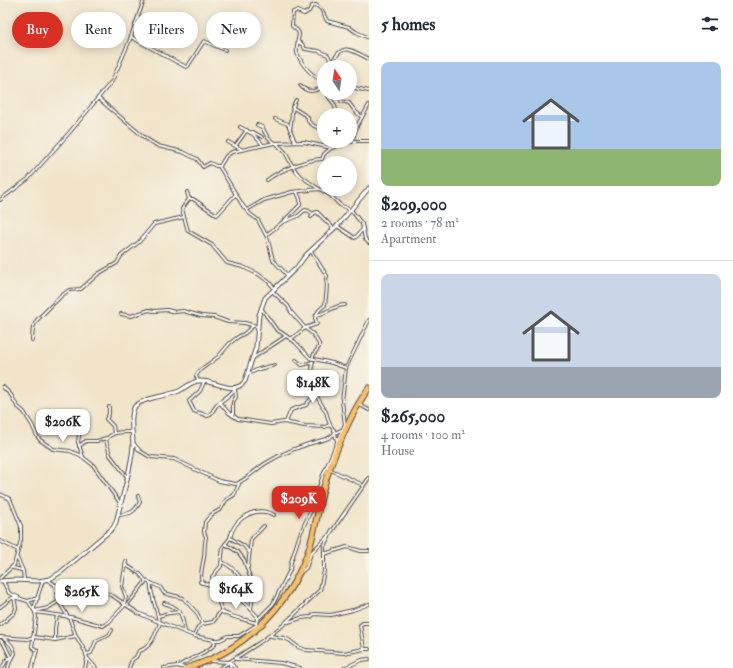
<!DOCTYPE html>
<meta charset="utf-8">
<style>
:root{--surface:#fff;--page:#f2f2f3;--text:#1f2937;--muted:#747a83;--line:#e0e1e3;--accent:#d93025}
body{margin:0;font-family:"IM FELL Double Pica",serif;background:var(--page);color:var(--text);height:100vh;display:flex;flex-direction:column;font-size:15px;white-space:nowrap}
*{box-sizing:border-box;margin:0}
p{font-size:13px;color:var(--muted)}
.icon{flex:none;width:22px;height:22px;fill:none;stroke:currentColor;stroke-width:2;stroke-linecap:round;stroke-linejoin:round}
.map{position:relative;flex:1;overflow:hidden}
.side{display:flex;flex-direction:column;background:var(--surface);width:364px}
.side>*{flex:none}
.banner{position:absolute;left:12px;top:12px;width:297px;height:36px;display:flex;gap:8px}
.needle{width:26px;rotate:348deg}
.tools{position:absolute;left:317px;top:60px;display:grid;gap:8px}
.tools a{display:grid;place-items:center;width:40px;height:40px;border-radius:50%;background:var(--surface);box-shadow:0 2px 10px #0003;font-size:20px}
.price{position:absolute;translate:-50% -34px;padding:0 9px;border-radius:8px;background:#fff;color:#222;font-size:13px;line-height:26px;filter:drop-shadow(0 1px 2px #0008)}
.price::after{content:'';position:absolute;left:50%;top:24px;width:12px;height:9px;margin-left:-6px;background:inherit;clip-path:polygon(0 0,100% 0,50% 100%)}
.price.on{background:var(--accent);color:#fff}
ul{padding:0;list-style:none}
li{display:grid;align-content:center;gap:8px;height:212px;padding:0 12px}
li+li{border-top:1px solid var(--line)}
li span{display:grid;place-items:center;height:124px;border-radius:8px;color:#555}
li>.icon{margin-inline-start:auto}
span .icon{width:72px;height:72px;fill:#fffc;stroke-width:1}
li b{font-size:17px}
h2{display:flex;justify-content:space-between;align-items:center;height:48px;padding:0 12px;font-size:17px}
.pill{padding:0 14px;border-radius:18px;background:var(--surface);box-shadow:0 2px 10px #0003;font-size:14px;line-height:36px}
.pill.on{background:var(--accent);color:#fff}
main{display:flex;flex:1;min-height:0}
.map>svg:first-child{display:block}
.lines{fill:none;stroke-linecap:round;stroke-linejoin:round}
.minor-casing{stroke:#494743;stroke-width:4}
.tertiary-casing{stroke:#494743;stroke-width:5}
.trunk-casing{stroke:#494743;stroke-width:7}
.minor{stroke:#fff;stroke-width:2}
.tertiary{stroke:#fff;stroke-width:3}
.trunk{stroke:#f8bf6c;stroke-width:5}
</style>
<main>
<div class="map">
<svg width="369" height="668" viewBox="0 0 369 668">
<rect width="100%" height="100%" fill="#f7f3e8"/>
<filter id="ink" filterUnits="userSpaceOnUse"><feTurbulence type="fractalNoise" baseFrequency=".025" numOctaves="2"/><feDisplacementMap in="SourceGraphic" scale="8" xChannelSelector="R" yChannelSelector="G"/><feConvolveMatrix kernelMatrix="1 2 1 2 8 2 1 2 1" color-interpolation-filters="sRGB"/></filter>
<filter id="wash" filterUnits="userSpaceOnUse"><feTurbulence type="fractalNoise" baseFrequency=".012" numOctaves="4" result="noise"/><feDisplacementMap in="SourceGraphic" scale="16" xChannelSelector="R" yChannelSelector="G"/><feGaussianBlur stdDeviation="0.9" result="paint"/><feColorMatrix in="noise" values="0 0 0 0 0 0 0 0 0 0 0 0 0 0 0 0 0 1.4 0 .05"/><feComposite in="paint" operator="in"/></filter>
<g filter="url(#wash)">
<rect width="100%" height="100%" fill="#f1e4c9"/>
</g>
<g filter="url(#ink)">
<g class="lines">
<g class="minor-casing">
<g id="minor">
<path d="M 131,37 L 186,67 L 188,66 L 204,41 L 225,50"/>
<path d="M 298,42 L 302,44 L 305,49 L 319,51 L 328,55 L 333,67"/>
<path d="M 331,64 C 343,41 351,50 369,59"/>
<path d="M 324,81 C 312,77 302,65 297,53 C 296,49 298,39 299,34 L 298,31 L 292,26 L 293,12 L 297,11 L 304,14 L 309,11 L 312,6 L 316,5 L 321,9 L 327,21 L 349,27 L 356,32 L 369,38"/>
<path d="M 300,85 C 306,93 318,93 324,84"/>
<path d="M 350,87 L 369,91"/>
<path d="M 326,93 L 334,104 L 338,115"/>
<path d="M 98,98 L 145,138 L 158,146 L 183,152 L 197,159 L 203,167 L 210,163 L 216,166 L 220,166 L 226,156 L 232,152 L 274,143 L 304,142 L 332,148 L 353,141 L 369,141"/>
<path d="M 341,101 L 349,103 L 356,112 L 362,117"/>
<path d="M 292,107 L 308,117 L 308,121 L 314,126 L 324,129"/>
<path d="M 275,119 L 288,124 L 295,142"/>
<path d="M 257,125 L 262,127 L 268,138 L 274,143"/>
<path d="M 240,127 L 253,134 L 263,145"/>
<path d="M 350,127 L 355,131"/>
<path d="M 290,128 C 293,119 290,108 296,100"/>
<path d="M 251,133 L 253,132 L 262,137"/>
<path d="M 336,141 L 341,146"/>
<path d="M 228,142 L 241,149"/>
<path d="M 352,142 L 357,126 L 369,105"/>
<path d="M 276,143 L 285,152 L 293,167 L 298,174 L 316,187 L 330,195 L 340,205 L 347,208 L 350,211"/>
<path d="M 236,145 L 247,130"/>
<path d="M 219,166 L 243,206 L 250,214 L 258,220 L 267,237 L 273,260 L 288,276"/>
<path d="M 267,180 C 278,171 308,159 322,159 L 324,154 L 330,149"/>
<path d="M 187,192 L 189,199 L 182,209 L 188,231 L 212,245 L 227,263 L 243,267 L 258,274 L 269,282 L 275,289"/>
<path d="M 189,199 L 193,199 L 217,215 L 236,194"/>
<path d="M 0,200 L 28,179 L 69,133 L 112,81 L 129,42 L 144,0"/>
<path d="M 247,210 L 264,200 L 292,192 L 319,189"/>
<path d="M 351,210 L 362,224 L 365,239 L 369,243"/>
<path d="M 311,217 L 314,213 L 317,212 L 334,229"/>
<path d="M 285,220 L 300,205 L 300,199 L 297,192"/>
<path d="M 337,226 L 355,238 L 363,229"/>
<path d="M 266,235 L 283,222 L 298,216 L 305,210 L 309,211 L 313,214"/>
<path d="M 311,251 L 327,276 L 326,279 C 328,287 326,296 325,305 L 319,310 L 316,315"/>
<path d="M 272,291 L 288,306 L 291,312 L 305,328 L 313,334 L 319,344 L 319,347 L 314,354 L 312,359"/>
<path d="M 261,308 L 276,329 L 295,342 L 310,358 L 332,363 L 346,368"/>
<path d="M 121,314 L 131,316 L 149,310 L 154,311 L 167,310 L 175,312 L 183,311 L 201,316 L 214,317 L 228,322 L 245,323 L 258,327"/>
<path d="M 291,339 L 305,328 L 317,324 L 315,318 L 316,315 C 326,314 334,305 345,305"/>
<path d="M 32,340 L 33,327 L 37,320 L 60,297 L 69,290 L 81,289 L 98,274 L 117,263 L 121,256 L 139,242 L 154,224 L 184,217"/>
<path d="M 253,358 L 286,336"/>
<path d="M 296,360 L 302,365 L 313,362"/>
<path d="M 312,362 L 313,380 L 316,395 L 326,412 L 330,425 L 334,430 L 337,441"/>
<path d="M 248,374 L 259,369 L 275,365"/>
<path d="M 198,381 L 196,376 L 200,370 L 218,357 L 230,343 L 238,337 L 245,333 L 254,325"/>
<path d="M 204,382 L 200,391 L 189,401 L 194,411 L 208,416 C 212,414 213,410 216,406 C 222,399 231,396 235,388"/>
<path d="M 3,387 L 11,395 L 17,406 L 24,412 L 32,425 L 37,436 L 40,440 L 53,449 L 70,451 L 80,455 L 93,465 L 120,503"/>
<path d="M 220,403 L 229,413 L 238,419 L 271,424 L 284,422 L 305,426 L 325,427 L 330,425"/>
<path d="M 360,405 L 369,410"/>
<path d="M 109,407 L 109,414 L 106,419 L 113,426 L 114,433"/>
<path d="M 233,416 L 233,402 L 236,397 L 235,390"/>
<path d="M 81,422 L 78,442 L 83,457"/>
<path d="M 286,422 L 291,410 L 306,405 L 315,394"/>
<path d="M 345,425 L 342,401 L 346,368 L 369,320"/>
<path d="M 134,444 L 140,451 L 150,457 L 174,459 L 219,481 L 236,484 C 243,482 258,468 266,463 C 284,452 306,444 326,439 C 333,437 335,431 342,430"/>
<path d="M 79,446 L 86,441 L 97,441 L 106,438"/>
<path d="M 331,470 L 361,484 L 363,487"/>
<path d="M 127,477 L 110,455 L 106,440 C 112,431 122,432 132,432"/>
<path d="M 0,494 L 10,499 L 21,526 L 21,540 L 14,565 L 0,578"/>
<path d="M 118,515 C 130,514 134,513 140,502 L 138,496"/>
<path d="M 332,531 L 369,478"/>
<path d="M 0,541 L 18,550"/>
<path d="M 225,544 L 238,552 L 244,560 L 254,588 L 251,609"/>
<path d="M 249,552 L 244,546 L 230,538 C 234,518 256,505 274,515"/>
<path d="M 324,554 L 347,547 L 361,551 L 369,551"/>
<path d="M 17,558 L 23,571 L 24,580"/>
<path d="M 222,562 C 238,569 244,584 253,597"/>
<path d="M 126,565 L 140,574 L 146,581 L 160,587 L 164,593 L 183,598 L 197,613 L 202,624"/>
<path d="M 248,567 L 251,539 L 264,526"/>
<path d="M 13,568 L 22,570"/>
<path d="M 300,573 L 306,568 L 311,553 L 329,535"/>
<path d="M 48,580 L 55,585 L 83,588 L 104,592 L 113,596 L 138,613 L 152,619 L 194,636 L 214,640 L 215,644 C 208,653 189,658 179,666"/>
<path d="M 3,581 L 9,593 L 18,597"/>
<path d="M 200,582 L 227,590 L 248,606 L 257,616 L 256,628"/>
<path d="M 151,583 C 149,591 158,612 159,622"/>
<path d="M 202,583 C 199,574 203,566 204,557 C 205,549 204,545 206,537 L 204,532 L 205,522 L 211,515 L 221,509 L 226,500 L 234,495 L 239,484"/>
<path d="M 55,585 L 57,598 L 68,617"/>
<path d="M 216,586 L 212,577 L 221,566 L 223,547 L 230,538"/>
<path d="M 226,590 L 219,602 L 222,612 C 233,618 244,619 256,623"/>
<path d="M 28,601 L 35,612 L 71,617 L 103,626 L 109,622 L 125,605"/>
<path d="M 164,603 C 182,608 182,615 185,632"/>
<path d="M 124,604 L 126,597 L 122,586 L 126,561"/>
<path d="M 127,605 L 146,581"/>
<path d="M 0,607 L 12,598 L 17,598 L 28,601 L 38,598"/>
<path d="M 35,611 L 48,608 L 59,601"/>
<path d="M 158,616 L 169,613 L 180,612"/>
<path d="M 69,617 L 76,636 L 85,651 L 87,658 L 96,668"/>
<path d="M 257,620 L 273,604 L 290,570 L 291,562 L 300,534 L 312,508 L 323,475 L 345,424"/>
<path d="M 288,622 L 301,618 L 311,617 L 314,614 L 331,615 L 353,610 L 369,604"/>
<path d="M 0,625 L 14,613 L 16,608 L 14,597"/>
<path d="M 194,636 L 198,627 L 202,624 L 213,622 L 221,611"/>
<path d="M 271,636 L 284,638 L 289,640 L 298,647 L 306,650 L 344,653 L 364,649 L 369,649"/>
<path d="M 0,637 L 27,639 L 34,637 L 55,640 L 76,636"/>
<path d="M 4,639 C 10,642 13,646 15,653 L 12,659"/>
<path d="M 0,640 L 4,644 L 11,658 L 8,668"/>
<path d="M 55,640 L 55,629 L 57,615"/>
<path d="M 214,640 L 220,640 L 228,636 L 239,636 L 255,626"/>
<path d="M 364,649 L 360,625 L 363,623 L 369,623"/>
<path d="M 86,654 L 91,653 L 96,641 L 109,635 L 112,630"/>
<path d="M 236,659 L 281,663 L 300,668"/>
<path d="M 210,661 L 230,662 L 235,668"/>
<path d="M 229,662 L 231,668"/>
<path d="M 2,668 L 6,661 L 11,656"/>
<path d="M 32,668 L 37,650 L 32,647 L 36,617 L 34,608 L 43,580"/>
<path d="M 85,668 L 87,659"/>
<path d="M 129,668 L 132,660 L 136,657 L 139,651 C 151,648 156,633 160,623"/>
<path d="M 164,668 L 177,666 L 185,668"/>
<path d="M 220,668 L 259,643 L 282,626 L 320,590 L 324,571 L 324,546 L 332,530"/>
<path d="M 344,668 L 362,660 L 369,659"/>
</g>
</g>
<g class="tertiary-casing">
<path id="tertiary" d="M 0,581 L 15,580 L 38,581 L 50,579 L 61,572 L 113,528 L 116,522 C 122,497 131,471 133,446 C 133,433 129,417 135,406 C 148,396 165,397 179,391 C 185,388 192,381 199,381 C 213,379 234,397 245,381 L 256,347 L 259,315 L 265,298 L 297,267 L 306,255 L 338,225 L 369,188"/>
</g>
<g class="trunk-casing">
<path id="trunk" d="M 187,668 C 243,652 288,607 308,552 C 317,526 319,498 328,473 C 338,445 351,412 369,388"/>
</g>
<use href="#minor" class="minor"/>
<use href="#tertiary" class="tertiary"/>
<use href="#trunk" class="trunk"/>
</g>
</g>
</svg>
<div class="tools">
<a><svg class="needle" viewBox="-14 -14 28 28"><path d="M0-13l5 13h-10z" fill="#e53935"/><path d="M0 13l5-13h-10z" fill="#747a83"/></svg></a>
<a>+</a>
<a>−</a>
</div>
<b class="price" style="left:313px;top:404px">$148K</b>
<b class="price" style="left:63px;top:443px">$206K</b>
<b class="price on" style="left:299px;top:520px">$209K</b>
<b class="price" style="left:236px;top:610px">$164K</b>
<b class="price" style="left:82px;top:613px">$265K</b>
<div class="banner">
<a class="pill on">Buy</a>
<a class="pill">Rent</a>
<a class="pill">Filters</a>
<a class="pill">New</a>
</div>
</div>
<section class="side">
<h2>5 homes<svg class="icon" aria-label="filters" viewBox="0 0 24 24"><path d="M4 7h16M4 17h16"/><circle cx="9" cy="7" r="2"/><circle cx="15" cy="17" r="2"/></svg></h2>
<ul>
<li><span style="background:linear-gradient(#a9c7e8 70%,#8fb573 0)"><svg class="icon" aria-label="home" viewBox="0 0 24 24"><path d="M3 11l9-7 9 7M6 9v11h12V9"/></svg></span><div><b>$209,000</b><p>2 rooms · 78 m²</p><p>Apartment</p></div></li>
<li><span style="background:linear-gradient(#c9d6e8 75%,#9aa5b1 0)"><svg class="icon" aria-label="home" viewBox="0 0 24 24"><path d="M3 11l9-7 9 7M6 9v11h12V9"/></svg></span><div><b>$265,000</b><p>4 rooms · 100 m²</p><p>House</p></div></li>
</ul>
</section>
</main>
